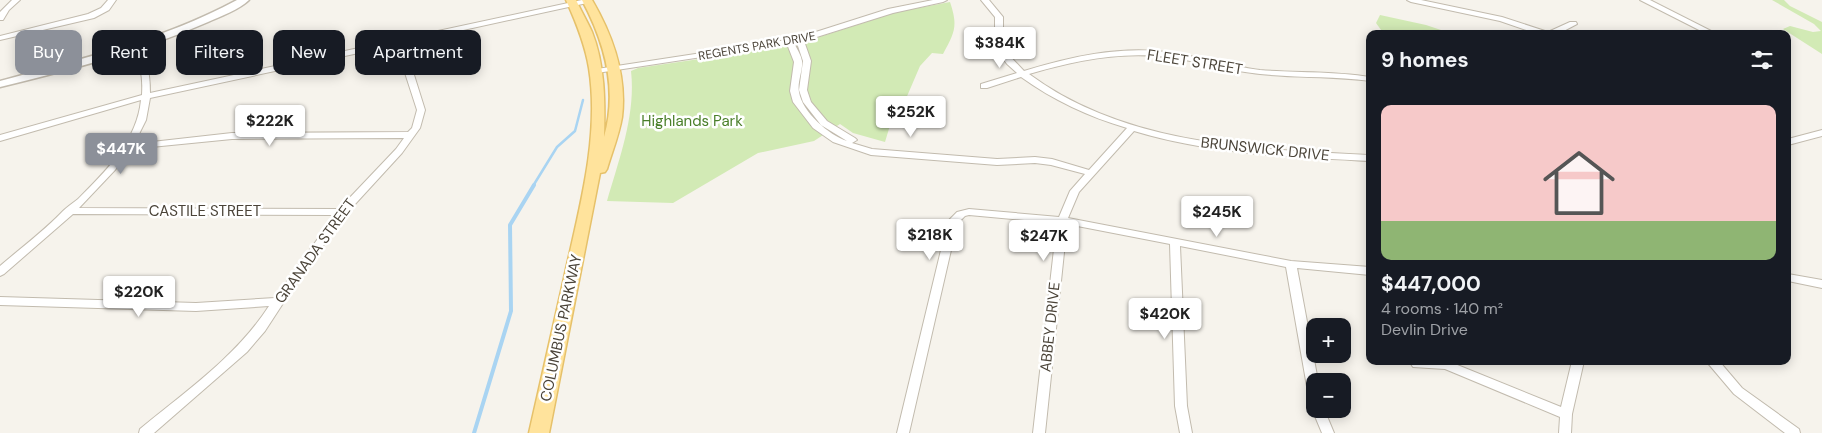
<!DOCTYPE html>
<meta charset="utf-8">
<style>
:root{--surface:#171b24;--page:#242831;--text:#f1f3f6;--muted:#9ea1a6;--line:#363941;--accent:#8c9099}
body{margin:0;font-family:"DM Sans",sans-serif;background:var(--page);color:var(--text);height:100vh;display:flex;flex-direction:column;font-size:19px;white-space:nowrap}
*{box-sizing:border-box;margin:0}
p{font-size:16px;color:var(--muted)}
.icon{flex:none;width:28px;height:28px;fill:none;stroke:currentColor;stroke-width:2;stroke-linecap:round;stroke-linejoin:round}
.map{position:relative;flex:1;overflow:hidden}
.sheet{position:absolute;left:1366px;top:30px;width:425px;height:335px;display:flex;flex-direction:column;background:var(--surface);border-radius:10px;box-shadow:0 2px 12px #0003}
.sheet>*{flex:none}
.top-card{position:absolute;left:15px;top:30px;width:475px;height:45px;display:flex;gap:10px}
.controls{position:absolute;left:1306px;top:318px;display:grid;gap:10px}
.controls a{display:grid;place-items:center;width:45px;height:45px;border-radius:10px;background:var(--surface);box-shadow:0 2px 12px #0003;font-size:25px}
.price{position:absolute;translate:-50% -42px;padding:0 11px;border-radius:5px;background:#fff;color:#222;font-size:16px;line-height:32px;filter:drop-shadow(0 1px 2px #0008)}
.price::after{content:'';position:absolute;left:50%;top:30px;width:15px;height:11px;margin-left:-8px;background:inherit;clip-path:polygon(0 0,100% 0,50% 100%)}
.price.active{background:var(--accent);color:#fff}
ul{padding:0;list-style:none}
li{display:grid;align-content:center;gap:10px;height:265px;padding:0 15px}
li+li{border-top:1px solid var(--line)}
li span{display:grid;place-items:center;height:155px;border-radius:10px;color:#555}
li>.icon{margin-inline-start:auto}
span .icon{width:90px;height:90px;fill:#fffc;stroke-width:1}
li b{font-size:21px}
h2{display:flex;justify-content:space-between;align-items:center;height:60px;padding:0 15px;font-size:21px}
.pill{padding:0 18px;border-radius:10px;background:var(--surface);box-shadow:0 2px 12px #0003;font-size:18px;line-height:45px}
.pill.active{background:var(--accent);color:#fff}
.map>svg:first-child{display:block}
.green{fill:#d2eab5}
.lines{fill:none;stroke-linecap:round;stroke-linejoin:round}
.stream-far1{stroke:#a9d4f2;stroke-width:2.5}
.stream{stroke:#a9d4f2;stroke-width:4}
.minor-casing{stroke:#c2bbae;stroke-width:2}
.tertiary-casing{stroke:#c2bbae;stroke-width:3}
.primary-casing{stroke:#e6c16a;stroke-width:3}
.minor{fill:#fff;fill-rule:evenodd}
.tertiary{fill:#fff;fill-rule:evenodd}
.primary{fill:#ffe39c;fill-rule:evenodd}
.labels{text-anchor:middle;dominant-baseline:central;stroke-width:5;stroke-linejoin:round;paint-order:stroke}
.far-street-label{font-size:12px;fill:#4b4439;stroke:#fff}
.street-label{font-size:15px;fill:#4b4439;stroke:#fff}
.park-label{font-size:15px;fill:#4a7f2a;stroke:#fff}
</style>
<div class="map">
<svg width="1822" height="433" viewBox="0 0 1822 433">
<rect width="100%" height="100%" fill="#f6f3ec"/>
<g class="green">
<path d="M 1772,0 L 1784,0 L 1790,6 L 1822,22 L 1822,54 L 1783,29 L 1790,26 L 1813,32 L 1821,31 L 1814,24 Z"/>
<path d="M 950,2 C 958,26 955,32 943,54 L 932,53 L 920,66 L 902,108 L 894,112 L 885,142 L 853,133 L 840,124 L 814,141 L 758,153 L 673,203 L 607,201 C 619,159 636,115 631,71 L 638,68 L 774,48 L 813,39 L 897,12 Z"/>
<path d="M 1380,15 L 1426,25 L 1453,34 L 1384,34 L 1376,23 Z"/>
</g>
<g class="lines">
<path class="stream-far1" d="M 533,186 L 557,147 L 575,131 L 583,100"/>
<path class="stream" d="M 474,433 L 511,311 L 510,225 L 534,185"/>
<g class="minor-casing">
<g id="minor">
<path d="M 12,0 L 20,0 L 9,10 L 3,20 L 0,20 L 0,12 Z"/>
<path d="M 108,0 L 116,0 L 109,10 L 94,18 L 0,40 L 0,36 L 88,14 L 101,8 Z"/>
<path d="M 582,0 L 591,1 L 587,3 L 404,43 L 425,110 L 420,128 L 402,153 L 346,214 L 293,288 L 265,331 L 247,352 L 154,433 L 139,433 L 140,429 C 186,391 237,356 269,306 L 196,311 L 0,305 L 0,297 L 196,303 L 275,298 L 335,215 L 73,214 L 4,274 L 0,276 L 0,266 C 21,248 45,230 63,211 C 67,207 73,203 78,199 C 106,171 137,141 141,100 L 0,141 L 0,135 L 142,95 C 143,74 142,64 125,50 L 125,46 L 131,46 C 148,61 150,71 150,93 ZM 396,45 L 417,110 L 412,128 L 408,132 L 232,133 L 134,144 L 146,120 L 150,98 ZM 404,138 L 396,149 L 339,209 L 79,208 L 115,170 L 131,149 L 232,139 Z"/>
<path d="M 933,0 L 947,0 L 943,2 L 893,13 L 804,41 L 811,61 L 807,90 L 811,102 L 827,121 L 855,138 L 857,140 L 852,143 L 872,149 L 997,159 L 1035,157 L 1052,159 L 1089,170 L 1127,128 C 1089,117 1053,100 1021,77 L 987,88 L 981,88 L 981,84 L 1017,73 L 1007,64 L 998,52 L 995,40 L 995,17 L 981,0 L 989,0 L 1003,17 L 1003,40 L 1006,52 L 1024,71 C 1070,57 1118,46 1166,52 C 1198,56 1228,66 1260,70 C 1297,73 1333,71 1370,77 L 1370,81 C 1333,76 1297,78 1260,74 C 1229,71 1198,61 1167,57 C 1120,51 1074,61 1029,74 C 1126,146 1254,149 1370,155 L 1370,161 C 1291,157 1210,154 1134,131 L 1079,192 L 1068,218 L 1291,261 L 1370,267 L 1370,275 L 1297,268 L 1318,381 L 1315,381 L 1315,403 L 1311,401 L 1309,398 L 1286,267 L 1180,246 L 1187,406 L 1192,433 L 1180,433 L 1175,406 L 1170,244 L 1067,224 L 1045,433 L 1033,433 L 1057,223 L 969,215 L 965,216 L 957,224 L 909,433 L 897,433 L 948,221 L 957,212 L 969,209 L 1059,217 L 1070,191 L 1085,174 L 1051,165 L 1035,163 L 997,165 L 871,155 L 833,142 L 813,128 L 793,102 L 790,91 L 794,62 L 787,44 L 597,73 L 593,71 L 597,69 L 787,40 L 789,35 L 800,37 L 888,9 ZM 794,43 L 797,43 L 803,61 L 799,90 L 803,102 L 821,125 L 847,141 C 829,135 802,112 799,92 C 797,82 803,71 802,61 C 801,55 797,49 794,43 Z"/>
<path d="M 1407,0 L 1421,0 L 1502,17 L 1548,32 L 1570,22 L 1576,22 L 1577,24 L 1558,34 L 1538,34 L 1500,21 L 1411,2 Z"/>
<path d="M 1640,0 L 1650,0 L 1717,34 L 1707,34 Z"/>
<path d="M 1822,130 L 1822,136 L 1788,145 L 1788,139 Z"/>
<path d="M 1788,274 L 1822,280 L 1822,288 L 1788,281 Z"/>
<path d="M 1413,361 L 1450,362 L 1561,407 L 1572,361 L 1584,361 L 1572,414 L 1571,433 L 1559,433 L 1560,417 L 1445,369 L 1413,367 L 1411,364 Z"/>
<path d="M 1706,361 L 1719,361 L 1742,388 L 1799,429 L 1800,433 L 1785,433 L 1734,394 Z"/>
<path d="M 1315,405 L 1315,409 L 1324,409 L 1334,433 L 1322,433 L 1312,409 Z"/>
</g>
</g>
<g class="tertiary-casing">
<path id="tertiary" d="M 237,0 L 249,0 C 239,10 221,16 208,22 C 142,51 70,70 0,87 L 0,81 C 81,59 163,40 237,0 Z"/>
</g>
<g class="primary-casing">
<path id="primary" d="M 566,0 L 576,0 C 581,11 587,21 592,32 C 605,65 605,102 604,137 C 618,89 605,43 582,0 L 592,0 C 613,36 627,75 622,117 C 619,135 612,152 607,169 L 605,172 L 600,173 L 549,433 L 529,433 C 541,381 552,329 564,278 C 579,210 600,137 589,68 C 585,44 576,22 566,0 Z"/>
</g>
<use href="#minor" class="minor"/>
<use href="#tertiary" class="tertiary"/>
<use href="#primary" class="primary"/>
</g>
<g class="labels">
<g class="far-street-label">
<text transform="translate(757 46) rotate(-10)">REGENTS PARK DRIVE</text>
</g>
<g class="street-label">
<text transform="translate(1195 62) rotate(9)">FLEET STREET</text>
<text transform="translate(1265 149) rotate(6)">BRUNSWICK DRIVE</text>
<text x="205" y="211">CASTILE STREET</text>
<text transform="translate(315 251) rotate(-54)">GRANADA STREET</text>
<text transform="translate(1050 327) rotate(-84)">ABBEY DRIVE</text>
<text transform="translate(561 328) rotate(-78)">COLUMBUS PARKWAY</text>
</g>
<g class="park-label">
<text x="692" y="121">Highlands Park</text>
</g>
</g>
</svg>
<div class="controls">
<a>+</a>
<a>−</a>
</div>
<b class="price" style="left:1000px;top:69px">$384K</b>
<b class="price" style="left:911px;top:138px">$252K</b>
<b class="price" style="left:270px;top:147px">$222K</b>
<b class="price active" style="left:121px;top:175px">$447K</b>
<b class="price" style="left:1217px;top:238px">$245K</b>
<b class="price" style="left:930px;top:261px">$218K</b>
<b class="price" style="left:1044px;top:262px">$247K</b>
<b class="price" style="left:139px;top:318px">$220K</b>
<b class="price" style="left:1165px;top:340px">$420K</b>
<div class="top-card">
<a class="pill active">Buy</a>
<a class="pill">Rent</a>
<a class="pill">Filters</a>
<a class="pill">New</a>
<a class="pill">Apartment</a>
</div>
<section class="sheet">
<h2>9 homes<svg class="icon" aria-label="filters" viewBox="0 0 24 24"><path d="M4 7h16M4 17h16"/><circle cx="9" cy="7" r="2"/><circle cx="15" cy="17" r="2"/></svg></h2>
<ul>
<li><span style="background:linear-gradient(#f6c9c9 75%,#8fb573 0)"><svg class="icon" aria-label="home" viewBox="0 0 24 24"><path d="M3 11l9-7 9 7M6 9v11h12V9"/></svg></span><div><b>$447,000</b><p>4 rooms · 140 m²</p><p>Devlin Drive</p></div></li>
</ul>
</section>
</div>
